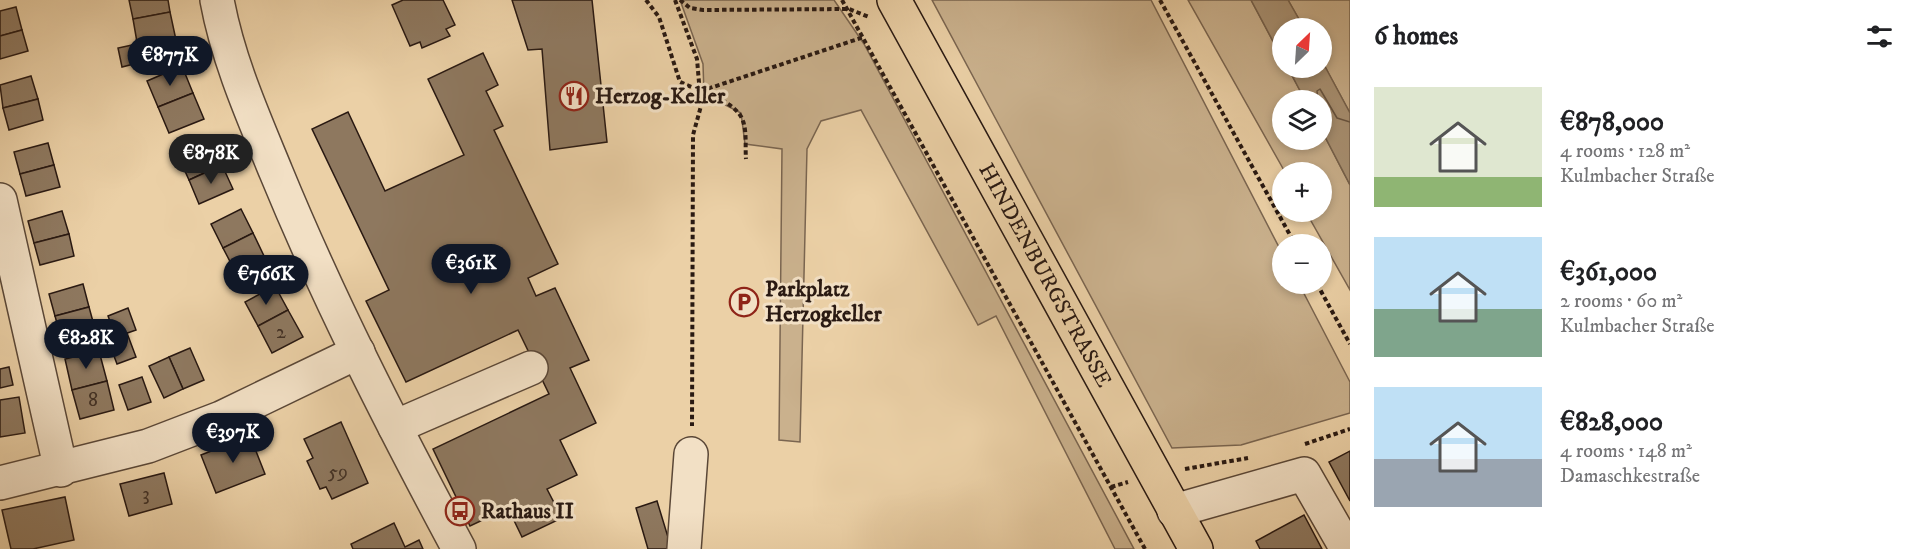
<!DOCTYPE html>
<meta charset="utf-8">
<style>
:root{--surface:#fff;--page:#f6f6f6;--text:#202124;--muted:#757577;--accent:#111827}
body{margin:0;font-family:"IM FELL DW Pica",serif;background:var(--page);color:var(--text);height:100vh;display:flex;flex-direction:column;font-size:22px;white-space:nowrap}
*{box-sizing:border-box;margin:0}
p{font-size:20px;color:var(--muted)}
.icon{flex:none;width:33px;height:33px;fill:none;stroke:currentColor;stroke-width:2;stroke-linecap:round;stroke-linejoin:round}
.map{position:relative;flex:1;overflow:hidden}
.side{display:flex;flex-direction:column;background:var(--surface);width:570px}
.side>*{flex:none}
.needle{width:39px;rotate:25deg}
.controls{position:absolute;left:1272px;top:18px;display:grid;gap:12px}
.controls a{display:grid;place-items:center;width:60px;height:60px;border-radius:50%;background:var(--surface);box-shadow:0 3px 9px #0003;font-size:30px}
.price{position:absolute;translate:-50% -51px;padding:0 14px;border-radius:21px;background:var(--accent);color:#fff;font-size:20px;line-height:39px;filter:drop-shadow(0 2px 3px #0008)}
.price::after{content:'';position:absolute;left:50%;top:36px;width:18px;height:14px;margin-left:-9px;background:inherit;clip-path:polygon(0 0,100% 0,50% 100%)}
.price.current{background:#222;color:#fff}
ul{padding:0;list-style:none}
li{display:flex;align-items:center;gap:18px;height:150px;padding:0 24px}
li span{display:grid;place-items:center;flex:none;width:168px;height:120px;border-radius:0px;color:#555}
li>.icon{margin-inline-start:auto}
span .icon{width:72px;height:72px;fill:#fffc;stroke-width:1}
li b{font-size:26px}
h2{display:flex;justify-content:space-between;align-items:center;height:72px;padding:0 24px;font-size:26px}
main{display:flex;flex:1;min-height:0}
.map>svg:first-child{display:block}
.green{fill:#cab18d;stroke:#7a6550;stroke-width:1.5}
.water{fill:#a99274;stroke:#76624d;stroke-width:1.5}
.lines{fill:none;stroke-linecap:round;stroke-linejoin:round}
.shore{stroke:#695643;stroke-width:1.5}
.building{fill:#8e785f;stroke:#291912;stroke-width:1.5}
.minor-casing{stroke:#5a4737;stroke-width:36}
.major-casing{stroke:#291912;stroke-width:36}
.path{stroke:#291912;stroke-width:4;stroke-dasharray:4.5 3;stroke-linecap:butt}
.minor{stroke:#f2e0c5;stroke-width:33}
.major{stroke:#ebd0a6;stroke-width:33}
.labels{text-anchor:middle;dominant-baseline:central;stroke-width:6;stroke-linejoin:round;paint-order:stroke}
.number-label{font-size:20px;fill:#423125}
.poi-label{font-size:22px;font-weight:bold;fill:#291912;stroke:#f2e0c5;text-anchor:start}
.street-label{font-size:22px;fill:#291912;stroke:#f2e0c5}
</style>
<main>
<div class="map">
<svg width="1350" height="549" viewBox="0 0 1350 549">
<rect width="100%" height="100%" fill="#ebd0a6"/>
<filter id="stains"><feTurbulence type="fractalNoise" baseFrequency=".00333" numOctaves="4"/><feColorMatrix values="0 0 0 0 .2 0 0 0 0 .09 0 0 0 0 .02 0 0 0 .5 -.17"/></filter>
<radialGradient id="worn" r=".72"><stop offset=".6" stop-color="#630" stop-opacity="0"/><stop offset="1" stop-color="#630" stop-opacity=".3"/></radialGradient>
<g class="green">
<path d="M 680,0 L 834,0 L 864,44 L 1134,549 L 1115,549 L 996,316 L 978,325 L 861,110 L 821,121 L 807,149 L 800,442 L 779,440 L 782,149 L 745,144 L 741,113 L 704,94 L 703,64 Z"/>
<path d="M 932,0 L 1151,0 L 1282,253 L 1282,284 L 1299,284 L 1350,382 L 1350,413 L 1241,445 L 1172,448 Z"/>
<path d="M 1188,0 L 1251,0 L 1282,58 L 1282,68 L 1288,68 L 1305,100 L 1282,100 L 1282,140 L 1322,140 L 1322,131 L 1350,185 L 1350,290 L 1306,212 L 1322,212 L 1322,172 L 1285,172 Z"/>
<path d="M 1288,0 L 1350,0 L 1350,113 L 1322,61 L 1322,28 L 1304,28 Z"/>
</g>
<g class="water">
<path d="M 1251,0 L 1288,0 L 1304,28 L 1282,28 L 1282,58 Z"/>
<path d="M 1322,61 L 1350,113 L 1350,185 L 1322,131 L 1322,100 L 1305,100 L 1288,68 L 1322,68 Z"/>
</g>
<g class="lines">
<path class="shore" d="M 1318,100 L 1317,91 L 1320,89 L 1337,118 L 1350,122"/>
</g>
<g class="building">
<path d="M 129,0 L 168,0 L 170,12 L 133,19 Z"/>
<path d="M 403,0 L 443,0 L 455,25 L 446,29 L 450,36 L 422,48 L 420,42 L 410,46 L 392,5 Z"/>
<path d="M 512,0 L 592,0 L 607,142 L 550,150 L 542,49 L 528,50 Z"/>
<path d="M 16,7 L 22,30 L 0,36 L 0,11 Z"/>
<path d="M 170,12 L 176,40 L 138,48 L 133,19 Z"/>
<path d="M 22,30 L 28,51 L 0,59 L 0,36 Z"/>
<path d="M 137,44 L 138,48 L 158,44 L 161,57 L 122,67 L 118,48 Z"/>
<path d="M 483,53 L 498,85 L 486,91 L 503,126 L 494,130 L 558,264 L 528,278 L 536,296 L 555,288 L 589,360 L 570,368 L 596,423 L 560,440 L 577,475 L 547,489 L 562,518 L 522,537 L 508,508 L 470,526 L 433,449 L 549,394 L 518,330 L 406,382 L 366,301 L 389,290 L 312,129 L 348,112 L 385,191 L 464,155 L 428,79 Z"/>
<path d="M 182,66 L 193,93 L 158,107 L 147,81 Z"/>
<path d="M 31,76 L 38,99 L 3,108 L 0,85 Z"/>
<path d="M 193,93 L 204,119 L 169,133 L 158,107 Z"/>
<path d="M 38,99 L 43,120 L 9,130 L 3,108 Z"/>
<path d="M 209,136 L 222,165 L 189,180 L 176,151 Z"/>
<path d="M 48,143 L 54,165 L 20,174 L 14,152 Z"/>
<path d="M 54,165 L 60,187 L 26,196 L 20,174 Z"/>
<path d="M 222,165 L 233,189 L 199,204 L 189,180 Z"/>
<path d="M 241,209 L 253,233 L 223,248 L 211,224 Z"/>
<path d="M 62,211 L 69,234 L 34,243 L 28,221 Z"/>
<path d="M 253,233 L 265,258 L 236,273 L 223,248 Z"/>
<path d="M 69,234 L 74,256 L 40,265 L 34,243 Z"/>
<path d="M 83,284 L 89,307 L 55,316 L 49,294 Z"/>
<path d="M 275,286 L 288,310 L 258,326 L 245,302 Z"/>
<path d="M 89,307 L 95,329 L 61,338 L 55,316 Z"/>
<path d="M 128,308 L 136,330 L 116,337 L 108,316 Z"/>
<path d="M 288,310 L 303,337 L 272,353 L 258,326 Z"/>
<path d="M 127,333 L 136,357 L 117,364 L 108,340 Z"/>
<path d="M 190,348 L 204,380 L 183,389 L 169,357 Z"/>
<path d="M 99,351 L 107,381 L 72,390 L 65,359 Z"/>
<path d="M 169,357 L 183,389 L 164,398 L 149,366 Z"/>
<path d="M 9,367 L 13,385 L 0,388 L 0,369 Z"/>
<path d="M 142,377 L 151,402 L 128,410 L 119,385 Z"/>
<path d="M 107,381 L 114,410 L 80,419 L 72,390 Z"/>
<path d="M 19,397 L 25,433 L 0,437 L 0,400 Z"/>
<path d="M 341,422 L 368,483 L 332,499 L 326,487 L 320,489 L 307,461 L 313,458 L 304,439 Z"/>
<path d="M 250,436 L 265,474 L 216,493 L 201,455 Z"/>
<path d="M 1350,451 L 1350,501 L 1329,462 Z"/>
<path d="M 164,473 L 172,504 L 129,516 L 120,484 Z"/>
<path d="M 65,497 L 74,540 L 33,549 L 11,549 L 2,510 Z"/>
<path d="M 657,501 L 671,547 L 666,549 L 648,549 L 636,508 Z"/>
<path d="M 1304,515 L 1322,549 L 1260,549 L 1256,541 Z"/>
<path d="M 394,523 L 405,547 L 419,540 L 423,549 L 353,549 L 351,544 Z"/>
</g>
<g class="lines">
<g class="minor-casing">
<g id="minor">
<path d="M 217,0 C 228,60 253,116 276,172 C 329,301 393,426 459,549"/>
<path d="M 0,200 L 61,470"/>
<path d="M 395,427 L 531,368"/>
<path d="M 0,483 L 148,446 L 221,418 L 358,352"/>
<path d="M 1174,511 L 1304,474 L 1347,549"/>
<path d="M 684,549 L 691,454"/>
</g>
</g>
<g class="major-casing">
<g id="major">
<path id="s1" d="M 894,0 L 1196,549"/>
</g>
</g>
<g class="path">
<path d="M 646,0 L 659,17 L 680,82 C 698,91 736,100 743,121 C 747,132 745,147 746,159"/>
<path d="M 675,0 L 697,59 L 701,106 L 693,135 L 692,426"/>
<path d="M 680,0 L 690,8 L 703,10 L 849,9 L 869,17"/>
<path d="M 842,0 L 1145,549"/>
<path d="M 1160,0 L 1295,244"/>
<path d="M 701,91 L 864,37"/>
<path d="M 1317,284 L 1350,344"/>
<path d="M 1305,444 L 1350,429"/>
<path d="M 1185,469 L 1248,458"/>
<path d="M 1111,487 L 1128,482"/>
</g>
<use href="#minor" class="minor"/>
<use href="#major" class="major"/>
</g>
<defs>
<g id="restaurant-ring" transform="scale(1.5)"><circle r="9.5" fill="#f2e0c5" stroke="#8f2418" stroke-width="1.5"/><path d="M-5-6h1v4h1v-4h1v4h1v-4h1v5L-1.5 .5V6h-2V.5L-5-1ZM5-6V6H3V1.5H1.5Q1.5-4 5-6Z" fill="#8f2418"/></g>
<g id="parking-ring" transform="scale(1.5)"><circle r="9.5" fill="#f2e0c5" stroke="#8f2418" stroke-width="1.5"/><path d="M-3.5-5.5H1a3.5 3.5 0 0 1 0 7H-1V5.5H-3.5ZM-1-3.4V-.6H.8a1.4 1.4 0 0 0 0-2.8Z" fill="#8f2418"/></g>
<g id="bus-ring" transform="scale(1.5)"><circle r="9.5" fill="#f2e0c5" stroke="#8f2418" stroke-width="1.5"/><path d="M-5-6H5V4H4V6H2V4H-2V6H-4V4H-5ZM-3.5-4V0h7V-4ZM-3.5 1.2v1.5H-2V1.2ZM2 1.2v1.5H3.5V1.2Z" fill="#8f2418"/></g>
</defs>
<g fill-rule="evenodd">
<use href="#restaurant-ring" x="574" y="96"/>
<use href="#parking-ring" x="744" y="302"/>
<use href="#bus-ring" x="460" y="511"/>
</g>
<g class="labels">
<g class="number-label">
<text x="281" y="332">2</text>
<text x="93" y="400">8</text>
<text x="338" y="472">59</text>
<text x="146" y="494">3</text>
</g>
<g class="poi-label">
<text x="595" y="96">Herzog-Keller</text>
<text x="765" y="289">Parkplatz<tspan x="765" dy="25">Herzogkeller</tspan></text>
<text x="481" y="511">Rathaus II</text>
</g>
<g class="street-label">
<text stroke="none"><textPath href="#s1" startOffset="314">HINDENBURGSTRASSE</textPath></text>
</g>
</g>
<rect width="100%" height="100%" filter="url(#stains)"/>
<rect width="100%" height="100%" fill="url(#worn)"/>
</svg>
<div class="controls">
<a><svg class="needle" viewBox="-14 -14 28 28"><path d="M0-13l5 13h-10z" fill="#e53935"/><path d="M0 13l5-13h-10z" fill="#757577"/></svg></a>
<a><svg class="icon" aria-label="layers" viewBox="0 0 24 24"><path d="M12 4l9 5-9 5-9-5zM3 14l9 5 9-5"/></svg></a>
<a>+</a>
<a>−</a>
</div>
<b class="price" style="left:170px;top:87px">€877K</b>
<b class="price current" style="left:211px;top:185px">€878K</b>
<b class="price" style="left:471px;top:295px">€361K</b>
<b class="price" style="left:266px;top:306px">€766K</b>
<b class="price" style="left:86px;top:370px">€828K</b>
<b class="price" style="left:233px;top:464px">€397K</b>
</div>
<section class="side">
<h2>6 homes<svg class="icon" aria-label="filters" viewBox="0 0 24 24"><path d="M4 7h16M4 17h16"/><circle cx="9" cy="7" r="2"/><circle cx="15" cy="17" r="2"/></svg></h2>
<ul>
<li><span style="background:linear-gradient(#dfe7d0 75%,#8fb573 0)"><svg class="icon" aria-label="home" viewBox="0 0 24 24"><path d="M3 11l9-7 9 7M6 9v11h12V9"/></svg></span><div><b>€878,000</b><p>4 rooms · 128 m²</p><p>Kulmbacher Straße</p></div></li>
<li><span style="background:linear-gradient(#bfe0f5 60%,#7fa58c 0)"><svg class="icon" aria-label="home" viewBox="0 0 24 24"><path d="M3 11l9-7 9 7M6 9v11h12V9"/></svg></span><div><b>€361,000</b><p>2 rooms · 60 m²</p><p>Kulmbacher Straße</p></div></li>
<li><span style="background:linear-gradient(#bfe0f5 60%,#9aa5b1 0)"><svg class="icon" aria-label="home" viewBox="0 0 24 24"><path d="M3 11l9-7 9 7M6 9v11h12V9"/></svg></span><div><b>€828,000</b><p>4 rooms · 148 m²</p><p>Damaschkestraße</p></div></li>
</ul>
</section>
</main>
